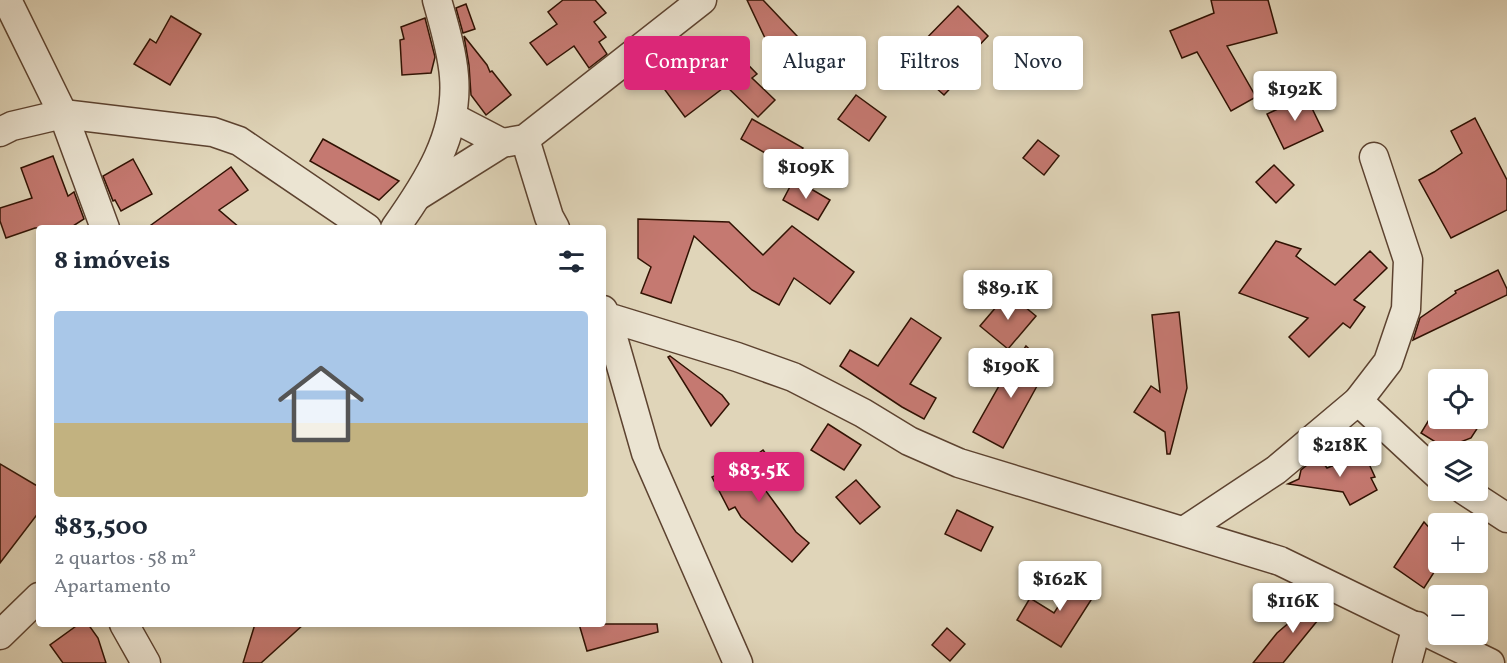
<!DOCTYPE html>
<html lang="pt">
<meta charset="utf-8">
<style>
:root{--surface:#fff;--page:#f2f2f3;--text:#1f2937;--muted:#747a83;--line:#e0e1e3;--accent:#db2777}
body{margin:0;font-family:Vollkorn,serif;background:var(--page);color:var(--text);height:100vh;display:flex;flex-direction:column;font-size:22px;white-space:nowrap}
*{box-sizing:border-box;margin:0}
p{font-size:20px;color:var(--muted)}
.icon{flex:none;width:33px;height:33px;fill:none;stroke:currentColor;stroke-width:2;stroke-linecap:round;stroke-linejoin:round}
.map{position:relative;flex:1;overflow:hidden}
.drawer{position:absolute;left:36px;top:225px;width:570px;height:402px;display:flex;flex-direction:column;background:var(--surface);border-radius:6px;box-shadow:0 3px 9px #0003}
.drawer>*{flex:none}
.guide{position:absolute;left:624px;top:36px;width:570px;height:54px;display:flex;gap:12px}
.buttons{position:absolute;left:1428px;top:369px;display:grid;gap:12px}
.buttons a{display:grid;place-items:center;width:60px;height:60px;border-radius:6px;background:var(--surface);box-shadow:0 3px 9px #0003;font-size:30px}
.price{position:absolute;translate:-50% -51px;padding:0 14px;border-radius:6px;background:#fff;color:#222;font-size:20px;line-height:39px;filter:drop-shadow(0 2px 3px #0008)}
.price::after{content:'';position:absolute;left:50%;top:36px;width:18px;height:14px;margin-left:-9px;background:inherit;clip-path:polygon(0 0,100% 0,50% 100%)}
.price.active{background:var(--accent);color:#fff}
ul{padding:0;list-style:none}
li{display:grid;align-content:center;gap:12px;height:318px;padding:0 18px}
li+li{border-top:2px solid var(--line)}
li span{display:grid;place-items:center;height:186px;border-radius:6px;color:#555}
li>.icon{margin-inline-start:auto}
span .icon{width:108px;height:108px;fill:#fffc;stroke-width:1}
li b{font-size:26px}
h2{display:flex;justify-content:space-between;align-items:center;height:72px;padding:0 18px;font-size:26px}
.chip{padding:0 21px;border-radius:6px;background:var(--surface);box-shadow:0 3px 9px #0003;font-size:21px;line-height:54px}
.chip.active{background:var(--accent);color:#fff}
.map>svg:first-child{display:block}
.building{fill:#c57971;stroke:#311203;stroke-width:1.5}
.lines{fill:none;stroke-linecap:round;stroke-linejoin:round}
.minor-casing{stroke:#5d4330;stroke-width:31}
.minor{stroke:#ebe4d2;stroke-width:28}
</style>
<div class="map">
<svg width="1507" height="663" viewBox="0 0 1507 663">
<rect width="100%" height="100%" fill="#e0d5b9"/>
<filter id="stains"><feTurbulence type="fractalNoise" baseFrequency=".00333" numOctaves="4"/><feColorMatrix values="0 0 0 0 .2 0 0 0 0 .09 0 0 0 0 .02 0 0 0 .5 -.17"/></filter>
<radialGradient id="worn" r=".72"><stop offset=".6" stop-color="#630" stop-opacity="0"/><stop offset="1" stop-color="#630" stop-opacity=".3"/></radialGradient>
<g class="building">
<path d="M 563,0 L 595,0 L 606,13 L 594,22 L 606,37 L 599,42 L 607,54 L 589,68 L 574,46 L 547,65 L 530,43 L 557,24 L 548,12 Z"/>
<path d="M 747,0 L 763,0 L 797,36 L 774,57 Z"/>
<path d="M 1211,0 L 1268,0 L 1277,33 L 1227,46 L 1256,97 L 1231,111 L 1197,52 L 1182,58 L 1170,31 L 1214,13 Z"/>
<path d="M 466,4 L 475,29 L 463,33 L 456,8 Z"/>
<path d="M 958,6 L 988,36 L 956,70 L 962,76 L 944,95 L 926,79 L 936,69 L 917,48 Z"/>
<path d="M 171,16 L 201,34 L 170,85 L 134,64 L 150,39 L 156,43 Z"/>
<path d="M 425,18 L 435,57 L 431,73 L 402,75 L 400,40 L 404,39 L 401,27 Z"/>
<path d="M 464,36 L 487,65 L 490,72 L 492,71 L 511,95 L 486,115 L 471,95 L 469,65 Z"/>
<path d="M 724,40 L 757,74 L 752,78 L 775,100 L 758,117 L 726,86 L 685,117 L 662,86 Z"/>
<path d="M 856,95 L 886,117 L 869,141 L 838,119 Z"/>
<path d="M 1306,96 L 1323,131 L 1284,149 L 1267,114 Z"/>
<path d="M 1475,118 L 1507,180 L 1507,210 L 1451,238 L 1419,180 L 1434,172 L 1462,153 L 1451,131 Z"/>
<path d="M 752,119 L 803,148 L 791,168 L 741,139 Z"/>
<path d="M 323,139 L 399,181 L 379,200 L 310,161 Z"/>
<path d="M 1038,140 L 1059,156 L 1044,175 L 1023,158 Z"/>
<path d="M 53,156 L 68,196 L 74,192 L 84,219 L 70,228 L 35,228 L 6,238 L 0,221 L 0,208 L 32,198 L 21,168 Z"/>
<path d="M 133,159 L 152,194 L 121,211 L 115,200 L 113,201 L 103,176 Z"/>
<path d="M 1274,165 L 1294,185 L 1276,203 L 1256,182 Z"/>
<path d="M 231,167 L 248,190 L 219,210 L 240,228 L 147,228 Z"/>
<path d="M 794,179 L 830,200 L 818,220 L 783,200 Z"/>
<path d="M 638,219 L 729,222 L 763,255 L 792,226 L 854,272 L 830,304 L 794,278 L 779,305 L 752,290 L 694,236 L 671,303 L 641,293 L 651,267 L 638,258 Z"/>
<path d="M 1276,241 L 1301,249 L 1296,256 L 1335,285 L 1370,251 L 1387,268 L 1354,300 L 1365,307 L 1350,328 L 1343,323 L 1309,357 L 1289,337 L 1308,318 L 1239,293 Z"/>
<path d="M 1498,270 L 1507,289 L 1507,295 L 1413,340 L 1420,318 L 1456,293 L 1455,291 Z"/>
<path d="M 1008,293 L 1036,316 L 1008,349 L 980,326 Z"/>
<path d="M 1179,312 L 1187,388 L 1170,454 L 1167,454 L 1165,432 L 1134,412 L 1151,386 L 1160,392 L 1152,315 Z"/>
<path d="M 911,318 L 941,338 L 910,384 L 936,398 L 924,419 L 902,407 L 840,366 L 850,350 L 878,366 Z"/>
<path d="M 1026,346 L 1048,366 L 1003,448 L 973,432 L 999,386 Z"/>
<path d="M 670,356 L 722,395 L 729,404 L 711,426 L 668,357 Z"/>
<path d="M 1438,405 L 1438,418 L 1478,418 L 1478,414 L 1484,418 L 1471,438 L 1445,448 L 1421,433 Z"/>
<path d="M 828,424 L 861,445 L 844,470 L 811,450 Z"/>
<path d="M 763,450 L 781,474 L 763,487 L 796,532 L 809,543 L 792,562 L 741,517 L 735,507 L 729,510 L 712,477 L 752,458 Z"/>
<path d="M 1364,453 L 1375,477 L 1371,478 L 1377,490 L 1350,505 L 1343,492 L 1288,484 L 1299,479 L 1301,470 L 1318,456 L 1327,468 Z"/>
<path d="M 0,464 L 39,487 L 39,512 L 0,563 Z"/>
<path d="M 856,480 L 880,507 L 860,524 L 836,497 Z"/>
<path d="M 957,510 L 993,527 L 981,551 L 945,534 Z"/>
<path d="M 1424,522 L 1438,537 L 1438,566 L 1424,588 L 1394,567 Z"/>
<path d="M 1080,573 L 1100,586 L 1061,647 L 1017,620 L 1030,598 L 1054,613 Z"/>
<path d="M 1318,598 L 1331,604 L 1283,663 L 1253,663 L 1277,633 Z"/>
<path d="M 79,624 L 88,624 L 98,638 L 106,663 L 63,663 L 50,645 Z"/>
<path d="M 255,624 L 304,624 L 261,663 L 243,663 Z"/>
<path d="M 579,624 L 657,624 L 658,632 L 587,651 Z"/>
<path d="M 947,628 L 965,644 L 950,661 L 932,645 Z"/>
</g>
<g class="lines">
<g class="minor-casing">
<g id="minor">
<path d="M 7,0 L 63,114 L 105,228"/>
<path d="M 452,117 L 502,143"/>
<path d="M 0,132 L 12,126 L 63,114 L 213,132 L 239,141 L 367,228"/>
<path d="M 525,139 L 549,217 L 555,228"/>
<path d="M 419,195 L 502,143 L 525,139 L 702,0"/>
<path d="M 395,228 C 427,183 459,134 454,76 C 452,51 444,25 437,0"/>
<path d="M 603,310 L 607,317 L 737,357 L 793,377 L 863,413 L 909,441 L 959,463 L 1280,561 L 1490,663"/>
<path d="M 607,317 L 646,453 L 738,663"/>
<path d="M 1358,401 L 1438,475"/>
<path d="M 1464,490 L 1507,518"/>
<path d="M 1184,531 L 1276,470 L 1358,401 L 1388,362 L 1406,309 L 1408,260 L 1374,157"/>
<path d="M 124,624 L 146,663"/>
<path d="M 0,635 L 39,597"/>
<path d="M 1407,663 L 1417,626"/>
</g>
</g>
<use href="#minor" class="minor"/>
</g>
<rect width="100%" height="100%" filter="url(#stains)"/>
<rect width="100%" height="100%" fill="url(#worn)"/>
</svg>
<div class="buttons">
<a><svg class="icon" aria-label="locate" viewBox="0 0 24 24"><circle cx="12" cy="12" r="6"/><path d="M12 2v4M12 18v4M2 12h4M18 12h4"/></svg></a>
<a><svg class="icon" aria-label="layers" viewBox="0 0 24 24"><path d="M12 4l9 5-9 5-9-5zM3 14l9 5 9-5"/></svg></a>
<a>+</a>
<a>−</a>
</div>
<b class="price" style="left:1295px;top:122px">$192K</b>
<b class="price" style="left:806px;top:200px">$109K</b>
<b class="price" style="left:1008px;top:321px">$89.1K</b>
<b class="price" style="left:1011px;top:399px">$190K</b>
<b class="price" style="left:1340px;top:478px">$218K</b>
<b class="price active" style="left:759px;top:503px">$83.5K</b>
<b class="price" style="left:1060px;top:612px">$162K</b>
<b class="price" style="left:1293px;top:634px">$116K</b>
<div class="guide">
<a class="chip active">Comprar</a>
<a class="chip">Alugar</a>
<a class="chip">Filtros</a>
<a class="chip">Novo</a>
</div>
<section class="drawer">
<h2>8 imóveis<svg class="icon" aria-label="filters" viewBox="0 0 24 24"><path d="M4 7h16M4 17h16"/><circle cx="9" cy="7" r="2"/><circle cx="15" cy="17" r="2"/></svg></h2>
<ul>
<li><span style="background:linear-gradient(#a9c7e8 60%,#c2b280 0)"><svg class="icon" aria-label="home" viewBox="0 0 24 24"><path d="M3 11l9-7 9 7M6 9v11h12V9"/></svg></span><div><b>$83,500</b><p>2 quartos · 58 m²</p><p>Apartamento</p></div></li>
</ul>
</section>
</div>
